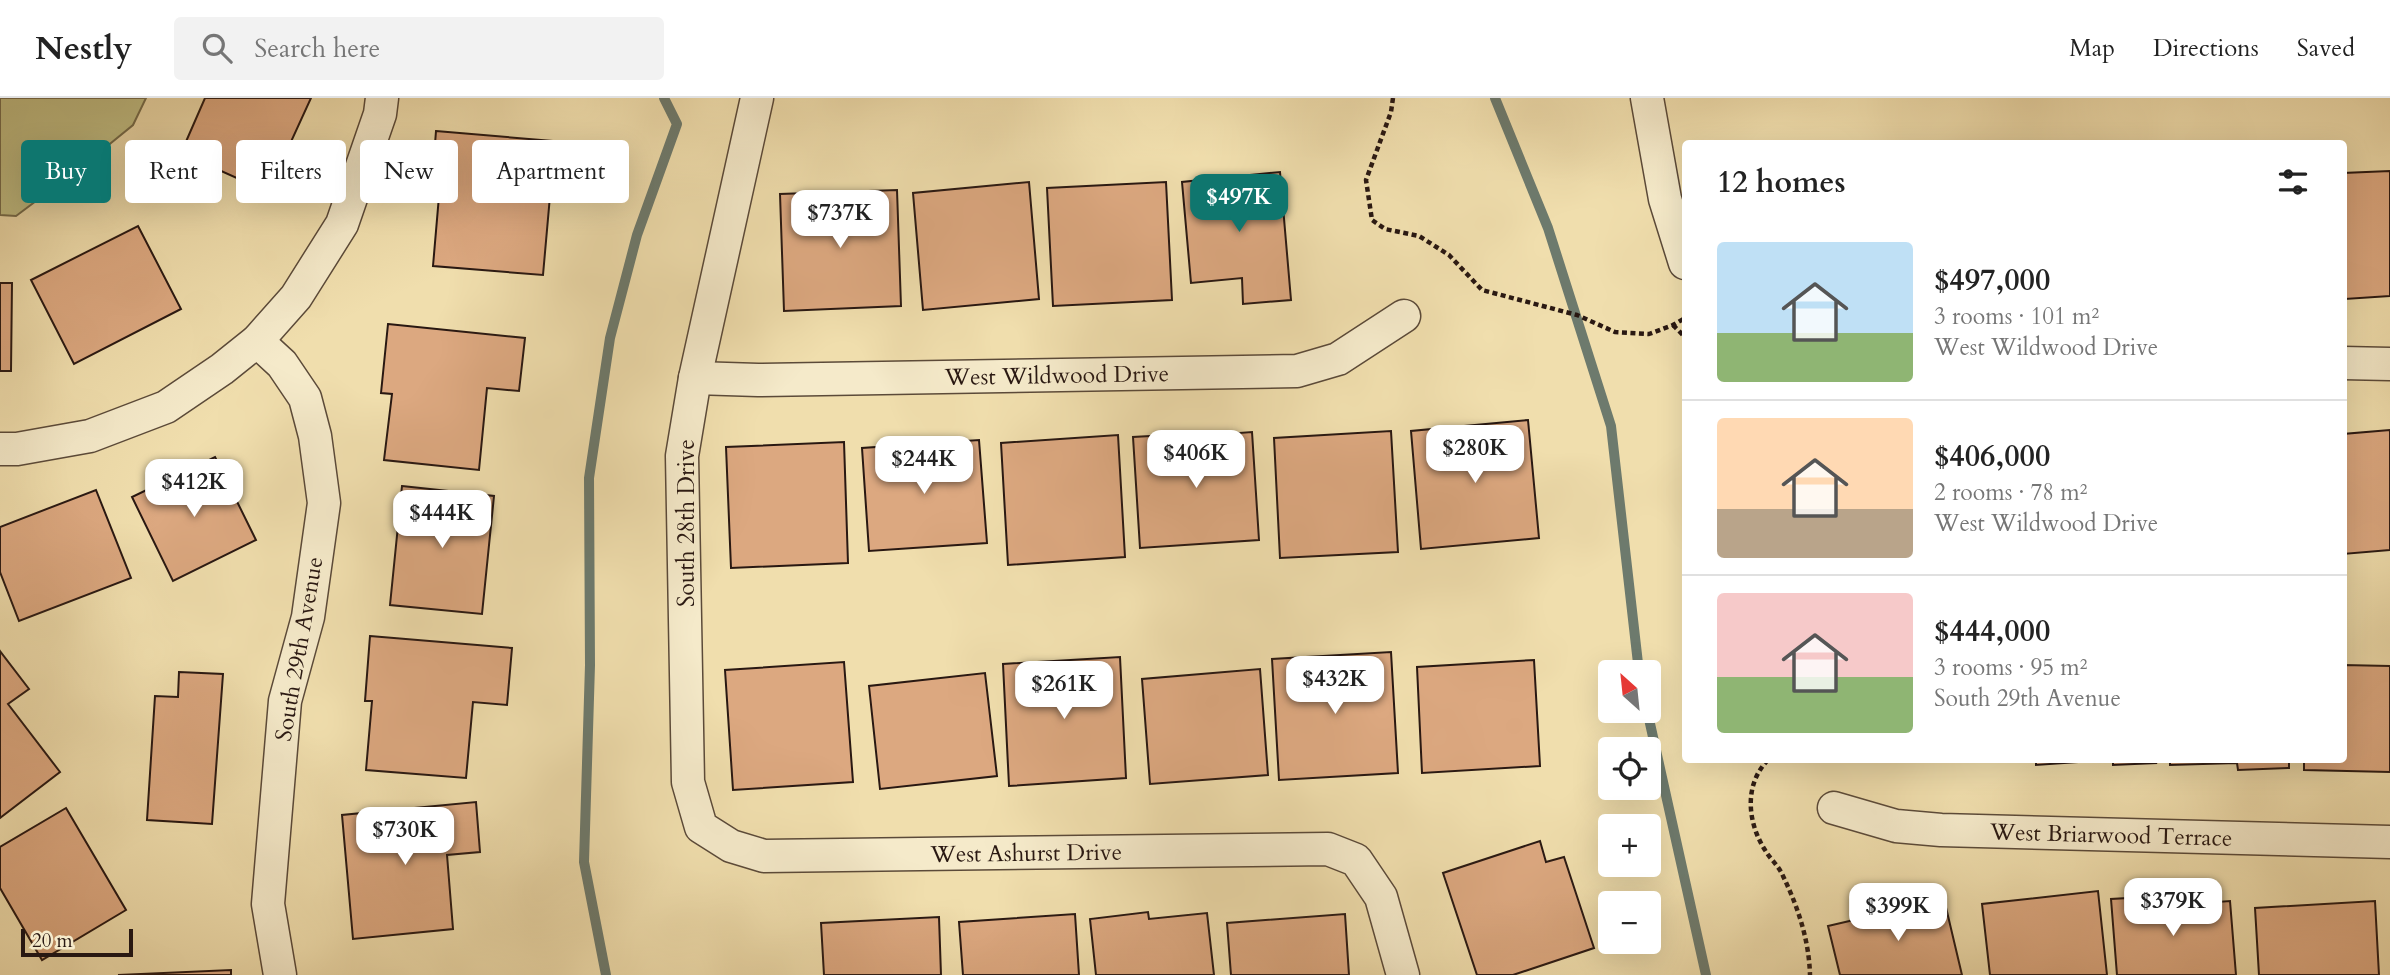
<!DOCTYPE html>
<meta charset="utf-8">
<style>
:root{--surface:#fff;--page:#f2f2f2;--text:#222;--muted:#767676;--line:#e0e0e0;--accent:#0f766e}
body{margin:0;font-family:Cardo,serif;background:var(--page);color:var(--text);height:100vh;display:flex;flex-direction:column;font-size:26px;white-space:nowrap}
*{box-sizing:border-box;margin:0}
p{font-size:23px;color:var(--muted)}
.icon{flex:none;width:38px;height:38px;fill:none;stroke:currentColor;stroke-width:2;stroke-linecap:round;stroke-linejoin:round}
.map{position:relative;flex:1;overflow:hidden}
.sheet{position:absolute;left:1682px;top:42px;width:665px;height:623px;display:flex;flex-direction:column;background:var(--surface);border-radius:7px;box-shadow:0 7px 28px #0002}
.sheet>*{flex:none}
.top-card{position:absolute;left:21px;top:42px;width:665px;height:63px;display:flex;gap:14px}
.needle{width:46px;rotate:333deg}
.controls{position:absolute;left:1598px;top:562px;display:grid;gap:14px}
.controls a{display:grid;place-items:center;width:63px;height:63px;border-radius:7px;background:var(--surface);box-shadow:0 7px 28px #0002;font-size:35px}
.scale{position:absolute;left:21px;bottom:18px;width:112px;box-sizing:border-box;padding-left:7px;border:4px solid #291812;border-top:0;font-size:19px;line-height:24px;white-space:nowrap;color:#291812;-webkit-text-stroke:5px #f5eaca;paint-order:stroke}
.price{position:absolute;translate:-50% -60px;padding:0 16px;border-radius:14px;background:#fff;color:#222;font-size:23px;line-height:46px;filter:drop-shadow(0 2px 4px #0008)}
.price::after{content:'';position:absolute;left:50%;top:42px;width:21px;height:16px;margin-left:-10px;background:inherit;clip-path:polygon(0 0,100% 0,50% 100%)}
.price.selected{background:var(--accent);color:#fff}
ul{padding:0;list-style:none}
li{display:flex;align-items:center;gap:21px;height:175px;padding:0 35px}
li+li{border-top:2px solid var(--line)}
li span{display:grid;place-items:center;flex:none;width:196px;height:140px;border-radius:7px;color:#555}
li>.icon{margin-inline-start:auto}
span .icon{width:84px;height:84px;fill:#fffc;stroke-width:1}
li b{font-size:30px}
h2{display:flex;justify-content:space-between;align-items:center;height:84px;padding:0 35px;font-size:30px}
.chip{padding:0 24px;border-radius:7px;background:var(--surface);box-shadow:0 7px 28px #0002;font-size:24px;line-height:63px}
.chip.selected{background:var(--accent);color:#fff}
header{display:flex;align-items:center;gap:42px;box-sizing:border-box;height:98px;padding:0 35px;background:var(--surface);border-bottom:2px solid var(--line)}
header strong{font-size:33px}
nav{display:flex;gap:38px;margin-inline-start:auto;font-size:24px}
.search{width:490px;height:63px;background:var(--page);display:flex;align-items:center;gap:18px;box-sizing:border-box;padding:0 24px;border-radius:7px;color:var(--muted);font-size:26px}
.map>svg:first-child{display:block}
.green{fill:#c1bf85;stroke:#756c4c;stroke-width:2}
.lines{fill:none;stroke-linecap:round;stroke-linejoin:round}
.stream{stroke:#6d7a6d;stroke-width:10}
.building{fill:#dca880;stroke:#291812;stroke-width:2}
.minor-casing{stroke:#5b4a39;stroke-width:35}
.path{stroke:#291812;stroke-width:4.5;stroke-dasharray:5 3.5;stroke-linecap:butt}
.minor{stroke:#f5eaca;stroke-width:32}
.labels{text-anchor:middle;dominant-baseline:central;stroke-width:6;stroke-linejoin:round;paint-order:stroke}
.street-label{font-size:23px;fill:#291812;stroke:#f5eaca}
</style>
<header>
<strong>Nestly</strong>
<div class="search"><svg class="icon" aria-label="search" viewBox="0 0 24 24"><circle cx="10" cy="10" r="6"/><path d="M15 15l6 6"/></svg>Search here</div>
<nav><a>Map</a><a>Directions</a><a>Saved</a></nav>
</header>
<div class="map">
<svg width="2390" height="877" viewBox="0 0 2390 877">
<rect width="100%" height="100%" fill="#f0dead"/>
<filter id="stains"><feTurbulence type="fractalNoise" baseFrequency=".00286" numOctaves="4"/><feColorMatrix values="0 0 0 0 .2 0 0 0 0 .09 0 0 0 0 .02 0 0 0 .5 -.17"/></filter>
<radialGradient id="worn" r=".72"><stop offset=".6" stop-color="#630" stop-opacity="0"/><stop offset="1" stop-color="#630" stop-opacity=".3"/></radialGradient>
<path class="green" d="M 0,0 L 146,0 L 133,27 L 84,67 L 16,118 L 0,117 Z"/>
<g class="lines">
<g class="stream">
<path d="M 1495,0 L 1548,130 L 1611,328 L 1639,574"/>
<path d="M 1647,612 L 1706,877"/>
<path d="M 606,877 L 584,764 L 590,567 L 589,380 L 610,240 L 637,137 L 677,26 L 664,0"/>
</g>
</g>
<g class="building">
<path d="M 205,0 L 311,0 L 268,94 L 181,55 Z"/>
<path d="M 436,33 L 576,45 L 571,100 L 550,98 L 543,177 L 433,168 L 439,98 L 431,98 Z"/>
<path d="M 2390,73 L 2390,198 L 2345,201 L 2343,193 L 2343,75 Z"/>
<path d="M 1280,74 L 1291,202 L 1243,206 L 1242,180 L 1191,185 L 1182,84 Z"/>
<path d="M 1029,84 L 1039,201 L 923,212 L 913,95 Z"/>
<path d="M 1166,84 L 1172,202 L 1053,208 L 1047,90 Z"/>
<path d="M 897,92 L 901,208 L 784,213 L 780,96 Z"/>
<path d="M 138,128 L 181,211 L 74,266 L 31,182 Z"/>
<path d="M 0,185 L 12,185 L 11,273 L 0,273 Z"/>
<path d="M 388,226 L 525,240 L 519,293 L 487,290 L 479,372 L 384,362 L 392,296 L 381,295 Z"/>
<path d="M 1528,322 L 1539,440 L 1421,451 L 1411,333 Z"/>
<path d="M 2390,332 L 2390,452 L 2343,456 L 2343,336 Z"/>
<path d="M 1391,333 L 1398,454 L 1280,460 L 1274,340 Z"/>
<path d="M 1252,334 L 1259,442 L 1140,450 L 1133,339 L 1186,336 L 1186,339 Z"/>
<path d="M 1118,337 L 1125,459 L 1008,467 L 1001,345 Z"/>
<path d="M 979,342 L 987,445 L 869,453 L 862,350 Z"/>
<path d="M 844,344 L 848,465 L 731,470 L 726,349 Z"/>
<path d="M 215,359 L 256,442 L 173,483 L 132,399 Z"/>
<path d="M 402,388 L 494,398 L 482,516 L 390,507 Z"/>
<path d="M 96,392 L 131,480 L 19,523 L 0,474 L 0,429 Z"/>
<path d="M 370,538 L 512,550 L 507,607 L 473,604 L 466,680 L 366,672 L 372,603 L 365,603 Z"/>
<path d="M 0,553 L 29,591 L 8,606 L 60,674 L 0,720 Z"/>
<path d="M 1391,554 L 1398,675 L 1279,682 L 1272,561 Z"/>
<path d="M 1120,559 L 1126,680 L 1009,688 L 1003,566 Z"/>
<path d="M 1534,562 L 1540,668 L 1422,675 L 1417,569 Z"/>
<path d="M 844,564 L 853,684 L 733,692 L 725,572 Z"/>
<path d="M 2343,567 L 2390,568 L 2390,674 L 2304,672 L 2304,662 L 2343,662 Z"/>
<path d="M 1260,571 L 1268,677 L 1150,686 L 1142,581 Z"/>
<path d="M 179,574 L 223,576 L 212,726 L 147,722 L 155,598 L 178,599 Z"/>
<path d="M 985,575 L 997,678 L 880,691 L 869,588 Z"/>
<path d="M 2036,662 L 2093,662 L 2093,663 L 2036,667 Z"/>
<path d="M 2113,662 L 2155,662 L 2156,665 L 2113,667 Z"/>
<path d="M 2170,662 L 2289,662 L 2289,670 L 2238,672 L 2237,665 L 2170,667 Z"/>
<path d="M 476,704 L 480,754 L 447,757 L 453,831 L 353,841 L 342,717 Z"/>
<path d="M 66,710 L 126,812 L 42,862 L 0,790 L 0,749 Z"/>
<path d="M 1540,743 L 1546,764 L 1564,759 L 1594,850 L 1513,877 L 1477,877 L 1443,775 Z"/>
<path d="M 2098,793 L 2107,877 L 1990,877 L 1982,806 Z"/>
<path d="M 2163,798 L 2164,808 L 2230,803 L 2236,877 L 2117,877 L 2111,801 Z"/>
<path d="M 1944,801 L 1962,877 L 1840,877 L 1828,828 Z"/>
<path d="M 2375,803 L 2379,877 L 2259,877 L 2255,810 Z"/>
<path d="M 1148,814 L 1149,821 L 1207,815 L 1214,877 L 1096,877 L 1090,821 Z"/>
<path d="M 1075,816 L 1079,877 L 963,877 L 959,824 Z"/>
<path d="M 1345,816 L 1349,877 L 1231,877 L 1227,825 Z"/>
<path d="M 939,819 L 941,877 L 824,877 L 821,825 Z"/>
<path d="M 231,872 L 231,877 L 118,877 Z"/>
</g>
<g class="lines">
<g class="minor-casing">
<g id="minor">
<path id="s1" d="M 757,0 L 695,280 L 682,358 L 688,684 L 701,729 L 731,748 L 764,758 L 1328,751 L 1356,762 L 1381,799 L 1403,877"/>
<path d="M 1647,0 L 1665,101 L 1685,165"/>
<path d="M 257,243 L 282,266 L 305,300 L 315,338 L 324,405 L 308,519 L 285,603 L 268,806 L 280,877"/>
<path d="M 2343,265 L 2390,266"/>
<path id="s2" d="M 695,280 L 758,282 L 1297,273 L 1338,261 L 1404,218"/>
<path d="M 0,351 L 17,351 L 90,338 L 166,309 L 222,271 L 257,243 L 296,199 L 342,126 L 380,16 L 382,0"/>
<path id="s3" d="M 1834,710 L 1896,728 L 1941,732 L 2390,744"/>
</g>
</g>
<g class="path">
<path d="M 1393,0 L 1391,14 L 1366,82 L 1372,122 L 1385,131 L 1419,138 L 1449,157 L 1482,192 L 1577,217 L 1615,234 L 1649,236 L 1673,227 L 1685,220"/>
<path d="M 1673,227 L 1685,239"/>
<path d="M 1768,662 C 1744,686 1747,724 1765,752 C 1770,761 1779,768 1783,778 C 1798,809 1809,842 1810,877"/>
</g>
<use href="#minor" class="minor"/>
</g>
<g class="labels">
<g class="street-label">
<text stroke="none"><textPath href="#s2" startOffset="362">West Wildwood Drive</textPath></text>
<text transform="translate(686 425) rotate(-90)">South 28th Drive</text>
<text transform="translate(299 551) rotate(-80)">South 29th Avenue</text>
<text stroke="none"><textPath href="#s3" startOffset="280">West Briarwood Terrace</textPath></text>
<text stroke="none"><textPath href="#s1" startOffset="1071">West Ashurst Drive</textPath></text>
</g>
</g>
<rect width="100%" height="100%" filter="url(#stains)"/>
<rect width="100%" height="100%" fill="url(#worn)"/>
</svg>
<div class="controls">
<a><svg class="needle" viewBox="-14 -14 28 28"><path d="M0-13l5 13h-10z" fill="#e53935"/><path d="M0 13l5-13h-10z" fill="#767676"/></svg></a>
<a><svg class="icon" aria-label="locate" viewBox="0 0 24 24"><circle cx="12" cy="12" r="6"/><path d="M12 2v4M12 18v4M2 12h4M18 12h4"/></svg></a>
<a>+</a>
<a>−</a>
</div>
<div class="scale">20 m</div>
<b class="price selected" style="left:1239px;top:136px">$497K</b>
<b class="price" style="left:840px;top:152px">$737K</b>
<b class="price" style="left:1475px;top:387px">$280K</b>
<b class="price" style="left:1196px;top:392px">$406K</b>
<b class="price" style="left:924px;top:398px">$244K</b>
<b class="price" style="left:194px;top:421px">$412K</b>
<b class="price" style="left:442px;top:452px">$444K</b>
<b class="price" style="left:1335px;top:618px">$432K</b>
<b class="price" style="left:1064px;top:623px">$261K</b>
<b class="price" style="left:405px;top:769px">$730K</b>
<b class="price" style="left:2173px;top:840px">$379K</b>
<b class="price" style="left:1898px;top:845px">$399K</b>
<div class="top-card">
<a class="chip selected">Buy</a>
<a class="chip">Rent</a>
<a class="chip">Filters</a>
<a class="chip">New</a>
<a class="chip">Apartment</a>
</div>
<section class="sheet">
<h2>12 homes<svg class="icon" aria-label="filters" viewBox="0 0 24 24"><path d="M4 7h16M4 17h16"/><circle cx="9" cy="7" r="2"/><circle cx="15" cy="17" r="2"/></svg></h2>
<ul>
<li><span style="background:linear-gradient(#bfe0f5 65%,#8fb573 0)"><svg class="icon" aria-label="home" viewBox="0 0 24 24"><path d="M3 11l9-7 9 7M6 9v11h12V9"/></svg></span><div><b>$497,000</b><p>3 rooms · 101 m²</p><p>West Wildwood Drive</p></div></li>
<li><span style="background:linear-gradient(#ffd9b3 65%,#b9a48a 0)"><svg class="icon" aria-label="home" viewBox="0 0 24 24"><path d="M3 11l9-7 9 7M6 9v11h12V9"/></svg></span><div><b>$406,000</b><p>2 rooms · 78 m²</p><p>West Wildwood Drive</p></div></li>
<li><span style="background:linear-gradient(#f6c9c9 60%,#8fb573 0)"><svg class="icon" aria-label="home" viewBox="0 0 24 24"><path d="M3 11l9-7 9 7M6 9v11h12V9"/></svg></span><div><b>$444,000</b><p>3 rooms · 95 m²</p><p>South 29th Avenue</p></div></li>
</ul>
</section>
</div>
